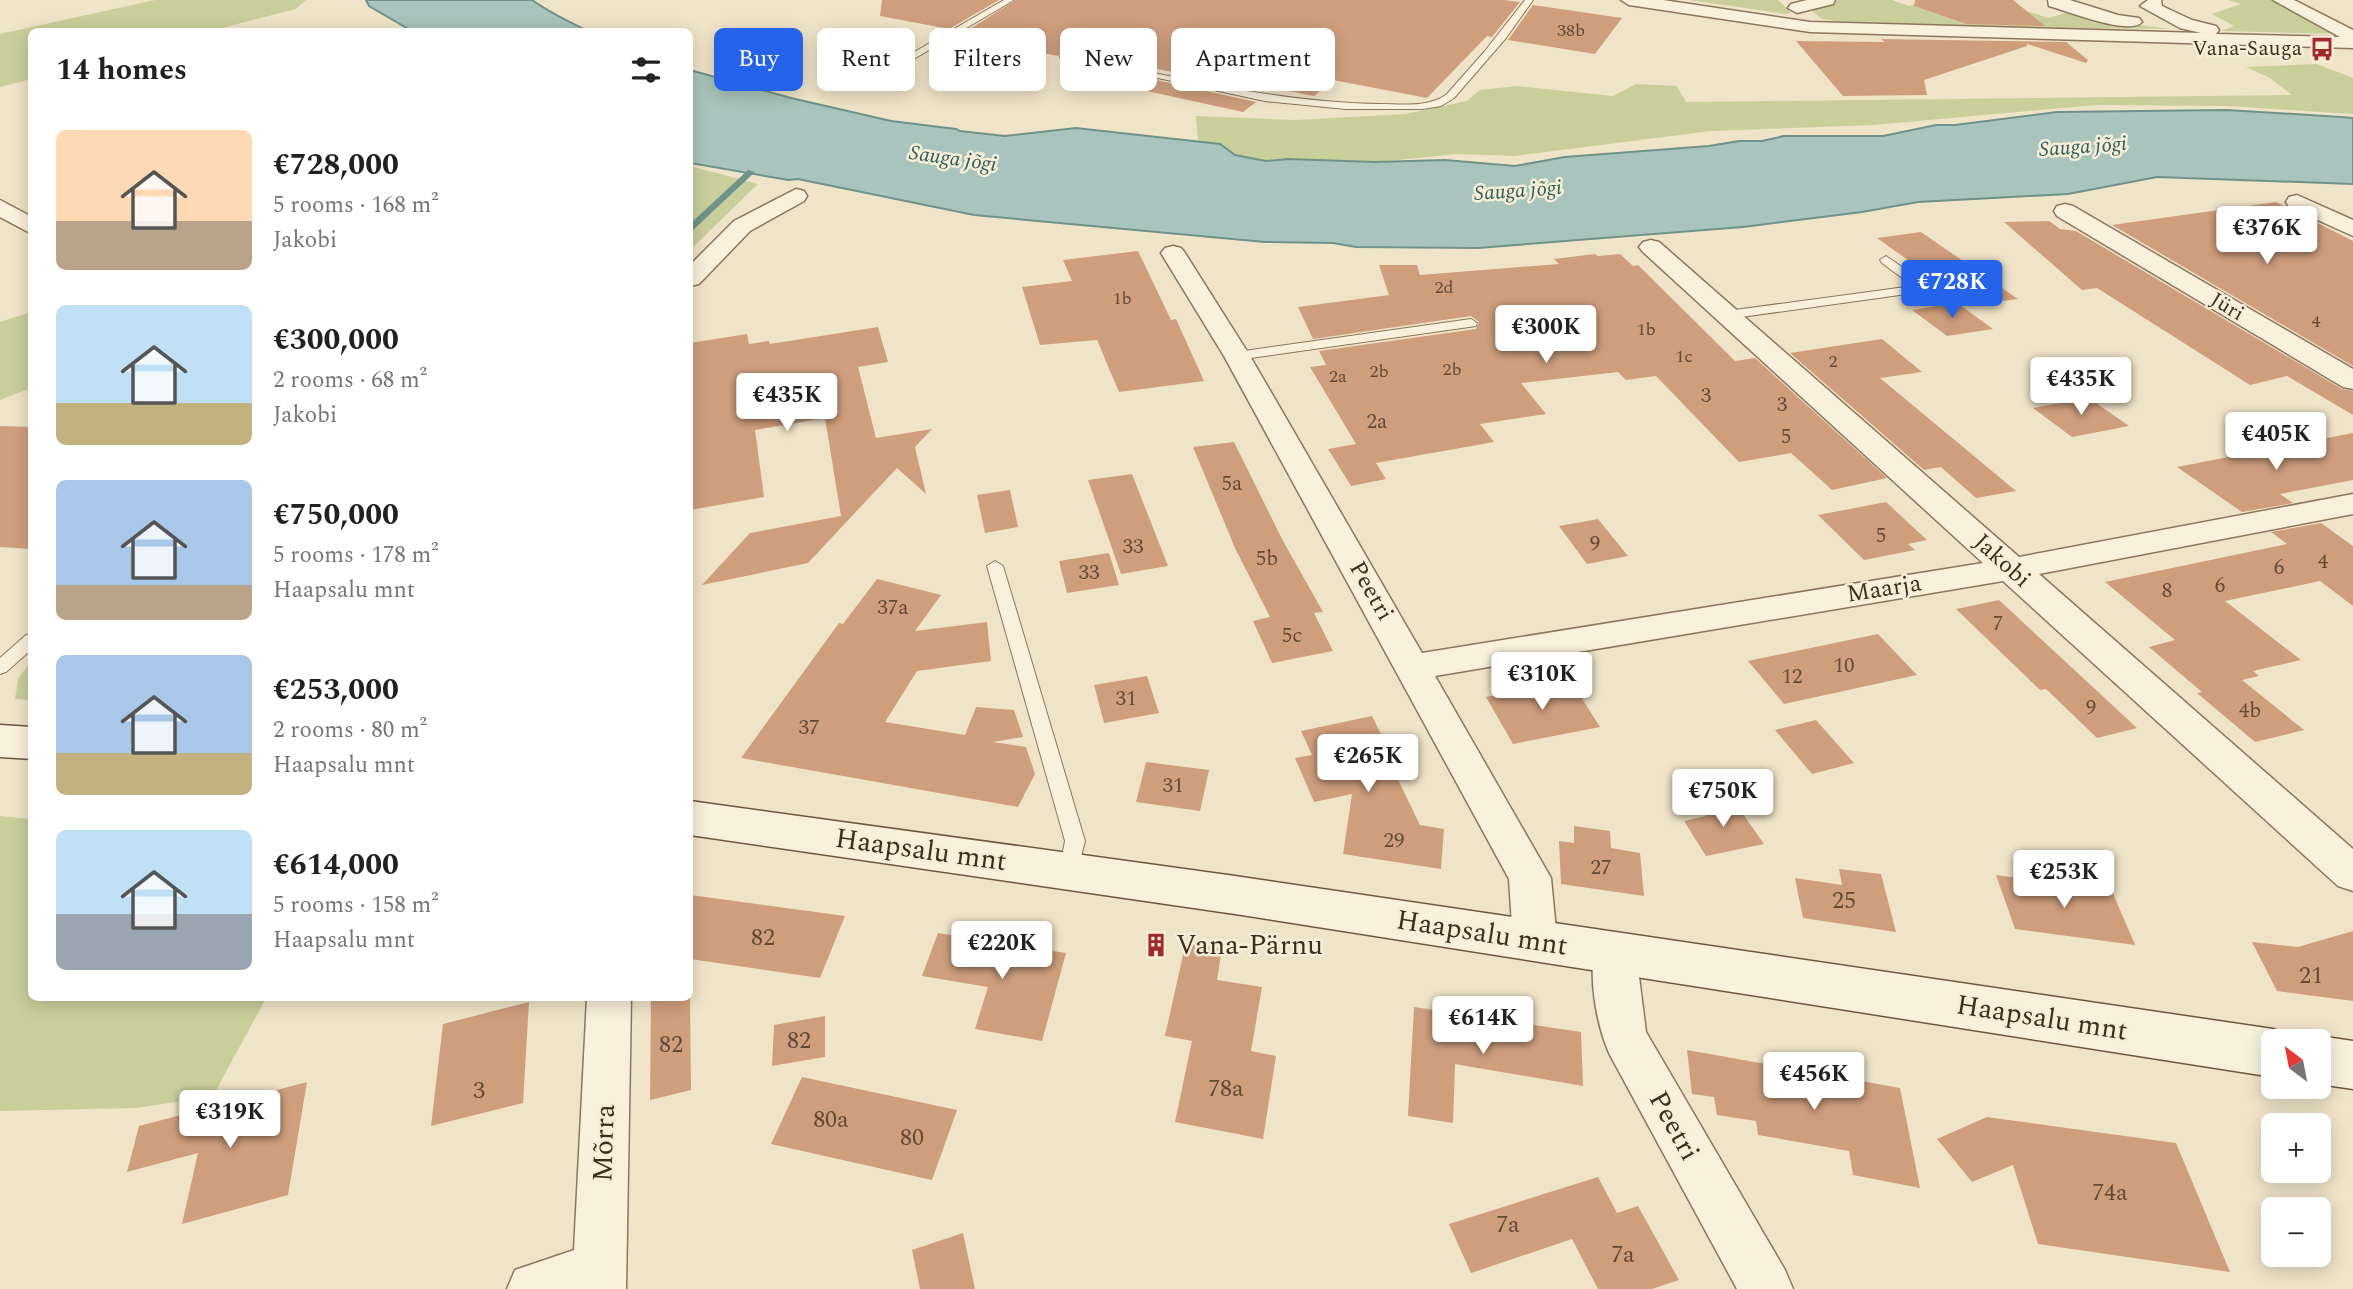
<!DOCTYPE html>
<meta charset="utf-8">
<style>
:root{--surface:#fff;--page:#f2f2f2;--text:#202124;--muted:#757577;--accent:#2563eb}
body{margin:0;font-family:Spectral,serif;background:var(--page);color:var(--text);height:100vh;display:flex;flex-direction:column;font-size:26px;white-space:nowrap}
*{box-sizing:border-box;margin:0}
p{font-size:23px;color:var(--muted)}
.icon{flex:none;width:38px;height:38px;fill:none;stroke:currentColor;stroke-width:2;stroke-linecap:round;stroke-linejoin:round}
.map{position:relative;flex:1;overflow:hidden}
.side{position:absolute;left:28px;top:28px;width:665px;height:973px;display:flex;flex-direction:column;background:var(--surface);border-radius:10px;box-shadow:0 4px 18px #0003}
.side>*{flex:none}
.guide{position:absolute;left:714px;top:28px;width:665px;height:63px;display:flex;gap:14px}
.needle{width:46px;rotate:328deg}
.fabs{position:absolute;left:2261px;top:1029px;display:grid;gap:14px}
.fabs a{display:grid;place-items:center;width:70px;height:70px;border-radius:10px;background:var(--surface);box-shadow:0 4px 18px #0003;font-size:35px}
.price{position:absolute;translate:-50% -60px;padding:0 16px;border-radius:7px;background:#fff;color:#222;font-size:23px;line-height:46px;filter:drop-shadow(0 2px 4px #0008)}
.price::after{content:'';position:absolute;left:50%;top:42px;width:21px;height:16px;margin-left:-10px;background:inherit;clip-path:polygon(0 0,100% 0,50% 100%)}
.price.on{background:var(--accent);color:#fff}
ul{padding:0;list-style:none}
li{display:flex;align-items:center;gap:21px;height:175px;padding:0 28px}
li span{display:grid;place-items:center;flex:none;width:196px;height:140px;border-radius:10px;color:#555}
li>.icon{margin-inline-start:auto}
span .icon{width:84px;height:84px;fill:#fffc;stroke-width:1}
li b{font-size:30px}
h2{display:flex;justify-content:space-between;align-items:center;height:84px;padding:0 28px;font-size:30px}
.chip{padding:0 24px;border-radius:10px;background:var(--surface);box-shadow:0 4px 18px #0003;font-size:24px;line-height:63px}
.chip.on{background:var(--accent);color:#fff}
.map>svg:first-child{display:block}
.green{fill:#c9cf9b}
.water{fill:#a9c4bc;stroke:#6f938a;stroke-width:2}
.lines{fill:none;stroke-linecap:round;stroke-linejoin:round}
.stream{fill:#6f938a;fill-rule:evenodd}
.building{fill:#cf9f7d}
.lane-casing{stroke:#8d765c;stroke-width:2}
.street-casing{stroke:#8d765c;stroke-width:3}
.secondary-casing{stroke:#6f573f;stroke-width:3}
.lane{fill:#faf1dc;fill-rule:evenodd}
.street{fill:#faf1dc;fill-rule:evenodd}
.secondary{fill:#faf1dc;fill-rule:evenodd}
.labels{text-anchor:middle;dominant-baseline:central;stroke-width:5;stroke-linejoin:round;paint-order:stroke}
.far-number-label{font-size:18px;fill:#624a37}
.far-poi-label{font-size:21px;fill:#3d2e20;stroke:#f7eed8;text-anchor:end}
.far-water-label{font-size:21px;font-style:italic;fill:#2f5d5a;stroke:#f7eed8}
.far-street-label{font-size:21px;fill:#3d2e20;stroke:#f7eed8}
.number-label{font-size:21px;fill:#624a37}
.street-label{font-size:24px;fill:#3d2e20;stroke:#f7eed8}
.near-number-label{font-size:24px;fill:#624a37}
.near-street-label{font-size:28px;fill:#3d2e20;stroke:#f7eed8}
.near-poi-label{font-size:28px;fill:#3d2e20;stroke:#f7eed8;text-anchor:start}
</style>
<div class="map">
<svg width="2353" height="1289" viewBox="0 0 2353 1289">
<rect width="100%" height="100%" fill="#f0e4c8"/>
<g class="green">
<path d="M 155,0 L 306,0 L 296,9 L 210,31 L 32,32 L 31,79 L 0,87 L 0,34 Z"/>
<path d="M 1689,0 L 1778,0 L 1791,12 L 1787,14 Z"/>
<path d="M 1839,0 L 1892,0 L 1909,6 L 1930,0 L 1998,3 L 2049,18 L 2072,11 L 2112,21 L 2169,29 L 1954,27 L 1835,21 L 1822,19 L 1811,10 Z"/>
<path d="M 2228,0 L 2275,0 L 2340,34 L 2222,31 L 2234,26 L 2212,14 L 2241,4 Z"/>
<path d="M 2317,64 L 2353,78 L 2353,114 L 2227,106 L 2096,105 L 1874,125 L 1711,131 L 1515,156 L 1457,154 L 1378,162 L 1292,159 L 1266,161 L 1235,155 L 1220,144 L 1198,142 L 1196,116 L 1296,120 L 1406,114 L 1467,101 L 1480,90 L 1517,86 L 1613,96 L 1636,84 L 1677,86 L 1686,102 L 2292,95 L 2270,78 L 2246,67 Z"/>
<path d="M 690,166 L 758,184 L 690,250 Z"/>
<path d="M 31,312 L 31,388 L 0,400 L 0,322 Z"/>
<path d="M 31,661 L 31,700 L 15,699 L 18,679 Z"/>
<path d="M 0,816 L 31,819 L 32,998 L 266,998 L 213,1096 L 137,1108 L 0,1111 Z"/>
</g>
<g class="water">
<path d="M 366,0 L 532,0 C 549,12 569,22 588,31 L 412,31 L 369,6 Z"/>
<path d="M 690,70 L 791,98 L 891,121 L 956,129 L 960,131 L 1005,136 L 1076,128 L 1220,144 L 1235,155 L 1266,161 L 1288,159 L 1374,162 L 1445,160 L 1515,166 L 1565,157 L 1709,146 L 1739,141 L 1762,141 L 1784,136 L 1883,136 L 1936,125 L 1955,125 L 2057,112 L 2227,110 L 2341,117 L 2353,118 L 2353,184 L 2157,177 L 2068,194 L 1918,202 L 1862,212 L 1743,227 L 1478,248 L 1356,247 L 1333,243 L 1265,242 L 974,215 L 798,179 L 788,180 L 690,163 Z"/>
</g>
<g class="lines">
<path class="stream" d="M 748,170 L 755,172 L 693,230 L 690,230 L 690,224 Z"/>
</g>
<g class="building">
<path d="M 882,0 L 999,0 L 949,29 L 880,16 Z"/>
<path d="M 1016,0 L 1504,0 L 1520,2 L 1492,37 L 1487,36 L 1427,98 L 1333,80 L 1314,96 L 1273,88 L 1269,91 L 1066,51 L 1058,56 L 961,37 L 969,33 L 965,32 Z"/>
<path d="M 1915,0 L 2013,0 L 2045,26 L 1967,24 L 1914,6 Z"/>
<path d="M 1533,5 L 1622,18 L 1595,54 L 1508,40 Z"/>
<path d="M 1881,39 L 2066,42 L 2088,60 L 2086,63 L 2027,44 L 2027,46 L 1924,80 L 1927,95 L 1843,96 L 1796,41 L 1885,42 Z"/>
<path d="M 1115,71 L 1256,102 L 1243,112 L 1101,81 Z"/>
<path d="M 2276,202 L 2353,241 L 2353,366 L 2112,225 Z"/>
<path d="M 2049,221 L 2060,229 L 2076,231 L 2342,389 L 2353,391 L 2353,415 L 2287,376 L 2250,385 L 2097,288 L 2082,290 L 2004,222 Z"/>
<path d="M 1921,232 L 2018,299 L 1971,305 L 1877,238 Z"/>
<path d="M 1138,251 L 1171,320 L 1176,319 L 1204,381 L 1119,392 L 1097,340 L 1040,345 L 1022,287 L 1072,281 L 1063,260 Z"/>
<path d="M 1595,254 L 1598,256 L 1620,254 L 1633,266 L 1638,265 L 1735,361 L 1755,358 L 1887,478 L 1832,490 L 1791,453 L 1739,462 L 1656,376 L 1626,380 L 1618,372 L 1521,383 L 1546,414 L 1480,424 L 1494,442 L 1376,463 L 1386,479 L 1351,486 L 1328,449 L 1356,444 L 1310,367 L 1326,365 L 1319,351 L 1476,329 L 1479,322 L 1471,316 L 1313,339 L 1298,307 L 1389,295 L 1379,265 L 1417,265 L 1420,275 L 1559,264 L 1554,259 Z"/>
<path d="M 1957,303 L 1993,329 L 1947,336 L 1912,310 Z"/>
<path d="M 878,327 L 888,362 L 858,367 L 876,438 L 932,429 L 915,447 L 926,494 L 897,468 L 808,563 L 702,585 L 750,533 L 841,516 L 825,418 L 755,430 L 764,497 L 690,510 L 690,343 L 747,334 L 749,344 L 769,341 L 770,344 Z"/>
<path d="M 1882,339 L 1922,372 L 1880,378 L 2016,491 L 1976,498 L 1941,467 L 1924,470 L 1790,353 Z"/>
<path d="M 2089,398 L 2129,426 L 2072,437 L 2033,408 Z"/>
<path d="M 0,426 L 32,427 L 32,549 L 0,547 Z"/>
<path d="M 2353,433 L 2353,480 L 2280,494 L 2293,503 L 2242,512 L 2177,467 Z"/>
<path d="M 1234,442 L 1282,539 L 1323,612 L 1314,613 L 1333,651 L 1272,663 L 1253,621 L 1270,617 L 1235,548 L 1193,447 Z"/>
<path d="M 1132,474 L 1168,566 L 1121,574 L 1088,480 Z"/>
<path d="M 1010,490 L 1018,527 L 985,533 L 977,495 Z"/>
<path d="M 1886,502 L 1927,540 L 1908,544 L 1915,550 L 1864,560 L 1818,515 Z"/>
<path d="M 1598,519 L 1628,556 L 1587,564 L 1559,526 Z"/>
<path d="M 2321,523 L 2353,546 L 2353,606 L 2320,581 L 2225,601 L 2301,660 L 2253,671 L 2259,676 L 2242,680 L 2304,730 L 2255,742 L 2197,693 L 2202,692 L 2149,647 L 2175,640 L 2105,582 L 2287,544 L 2271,532 Z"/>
<path d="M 1109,553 L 1119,585 L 1067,593 L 1059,561 Z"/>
<path d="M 877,579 L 941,595 L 915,631 L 987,622 L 991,661 L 917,671 L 885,722 L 965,735 L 976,707 L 1014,710 L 1023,737 L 993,742 L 1026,747 L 1035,774 L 1018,807 L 741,758 L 839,623 L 843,624 Z"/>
<path d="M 1999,600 L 2041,639 L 2137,728 L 2097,738 L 2046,689 L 2040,690 L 1956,609 Z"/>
<path d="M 1878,634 L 1917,675 L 1784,704 L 1748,661 Z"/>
<path d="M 1147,676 L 1159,713 L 1104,723 L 1094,685 Z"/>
<path d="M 1571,681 L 1600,727 L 1513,744 L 1486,697 Z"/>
<path d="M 1372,716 L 1395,762 L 1390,763 L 1420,825 L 1444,829 L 1441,869 L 1343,854 L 1352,794 L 1314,802 L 1295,758 L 1312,755 L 1301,731 Z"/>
<path d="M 1816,720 L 1854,763 L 1812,774 L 1775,730 Z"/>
<path d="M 1146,762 L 1209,770 L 1200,811 L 1136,802 Z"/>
<path d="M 1733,800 L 1764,844 L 1706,856 L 1684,821 L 1706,816 L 1700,806 Z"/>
<path d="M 1574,826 L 1610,831 L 1611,848 L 1640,853 L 1644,896 L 1561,884 L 1559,841 L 1574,843 Z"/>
<path d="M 1839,869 L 1881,874 L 1896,932 L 1803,918 L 1795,878 L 1842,885 Z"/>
<path d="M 1996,875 L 2112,891 L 2135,945 L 2015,929 Z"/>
<path d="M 690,895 L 845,916 L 820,978 L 690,959 Z"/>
<path d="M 2353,931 L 2353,1001 L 2277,991 L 2252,942 L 2298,947 Z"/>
<path d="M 938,933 L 1066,953 L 1042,1041 L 975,1029 L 988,987 L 922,976 Z"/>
<path d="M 1191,944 L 1222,948 L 1217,980 L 1262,987 L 1251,1051 L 1276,1056 L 1263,1139 L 1175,1122 L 1192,1041 L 1165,1036 L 1185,946 L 1191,947 Z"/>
<path d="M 651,998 L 690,998 L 691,1090 L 650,1100 Z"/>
<path d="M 529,1002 L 523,1103 L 431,1126 L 443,1024 Z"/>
<path d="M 1414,1007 L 1581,1032 L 1583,1086 L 1455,1064 L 1453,1123 L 1408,1116 Z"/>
<path d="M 825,1016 L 825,1057 L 772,1066 L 774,1025 Z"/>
<path d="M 1687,1050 L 1900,1088 L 1920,1188 L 1853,1175 L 1849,1151 L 1758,1135 L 1756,1121 L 1717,1115 L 1714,1097 L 1692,1094 Z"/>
<path d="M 802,1077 L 957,1110 L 932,1180 L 771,1144 Z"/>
<path d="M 307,1082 L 288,1195 L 182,1224 L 198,1153 L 127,1172 L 139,1126 Z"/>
<path d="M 1987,1117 L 2176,1143 L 2230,1272 L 2038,1244 L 2013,1165 L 1972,1182 L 1937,1139 Z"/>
<path d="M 1598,1177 L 1617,1213 L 1638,1206 L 1679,1280 L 1652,1289 L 1598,1289 L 1572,1239 L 1471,1273 L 1449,1224 Z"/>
<path d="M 963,1233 L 975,1289 L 920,1289 L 912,1250 Z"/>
</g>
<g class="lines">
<g class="lane-casing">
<g id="lane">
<path d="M 1004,0 L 1014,0 L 912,60 L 904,58 Z"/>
<path d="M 1525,0 L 1533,0 L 1506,38 L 1454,98 L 1441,106 L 1423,109 L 1346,109 L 1265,101 L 1060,57 L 1065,54 C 1170,76 1273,102 1380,104 C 1402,104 1429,108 1447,94 L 1485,51 Z"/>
<path d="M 1886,256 L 1928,285 L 1928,291 L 1727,319 L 1721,315 L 1727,311 L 1913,286 L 1882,263 L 1880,260 Z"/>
<path d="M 1471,319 L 1477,323 L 1476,326 L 1237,360 L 1230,356 L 1237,352 Z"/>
<path d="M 995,561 L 1003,566 L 1085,841 L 1076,877 L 1069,879 L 1062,877 L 1059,871 L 1065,841 L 987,566 Z"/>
<path d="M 32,633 L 32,649 L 6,672 L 0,674 L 0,658 L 26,635 Z"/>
</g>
</g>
<g class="street-casing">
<g id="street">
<path d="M 1621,0 L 1663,0 L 1810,22 L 2201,33 L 2180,28 L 2140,6 L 2148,0 L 2161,0 L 2162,6 L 2192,20 L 2216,26 L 2219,30 L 2216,34 L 2340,37 L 2273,0 L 2294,0 L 2353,30 L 2353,48 L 1810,32 L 1629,5 Z"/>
<path d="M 1807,0 L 1835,0 L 1833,4 L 1797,13 L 1788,8 L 1791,4 Z"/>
<path d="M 2048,0 L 2070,0 L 2118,15 L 2139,18 L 2142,22 C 2129,36 2067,11 2049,6 Z"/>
<path d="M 796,189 L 804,191 L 807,196 L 804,201 L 750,231 L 699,284 L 690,286 L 690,265 L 734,221 Z"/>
<path d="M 2297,195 L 2353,220 L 2353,236 L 2289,207 L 2286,202 L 2289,197 Z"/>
<path d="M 0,200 L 32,217 L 32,234 L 0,217 Z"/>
<path d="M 2065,204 L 2073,206 L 2353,369 L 2353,389 L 2343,387 L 2057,216 L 2054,211 L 2057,206 Z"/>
<path d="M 1651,240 L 1659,242 L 2019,557 L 2353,494 L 2353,514 L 2039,574 L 2353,849 L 2353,891 L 2338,886 L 2003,581 L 1435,676 L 1551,878 L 1557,941 L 1550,954 L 1535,960 L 1520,954 L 1513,941 L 1509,879 L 1224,356 L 1161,253 L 1165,248 L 1173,246 L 1181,248 L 1185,253 L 1250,356 L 1422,653 L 1983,563 L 1643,252 L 1639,247 L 1643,242 Z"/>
<path d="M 1614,934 L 1629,940 L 1636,953 L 1646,1032 L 1785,1270 L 1793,1289 L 1737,1289 L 1610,1055 C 1597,1027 1585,968 1599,940 Z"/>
<path d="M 587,998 L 631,998 L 626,1289 L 507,1289 L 515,1270 L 574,1250 Z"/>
</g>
</g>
<g class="secondary-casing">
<g id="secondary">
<path d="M 0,725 L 32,727 L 32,759 L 0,757 Z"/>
<path d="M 690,801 L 1235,876 L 2273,1029 L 2291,1036 L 2293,1041 L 2273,1041 L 2273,1077 L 1235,914 L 690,835 Z"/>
<path d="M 2319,1036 L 2353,1041 L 2353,1089 L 2319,1084 L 2319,1041 L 2306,1041 Z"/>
</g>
</g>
<use href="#lane" class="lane"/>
<use href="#street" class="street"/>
<use href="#secondary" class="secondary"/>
</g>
<defs>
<g id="bus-bare" transform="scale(1.89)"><path d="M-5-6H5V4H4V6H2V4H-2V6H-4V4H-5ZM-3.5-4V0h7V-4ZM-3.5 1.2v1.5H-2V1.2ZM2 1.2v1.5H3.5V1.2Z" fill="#9e2a2b" stroke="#f7eed8" stroke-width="2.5" paint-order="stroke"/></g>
<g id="building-bare" transform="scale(1.89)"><path d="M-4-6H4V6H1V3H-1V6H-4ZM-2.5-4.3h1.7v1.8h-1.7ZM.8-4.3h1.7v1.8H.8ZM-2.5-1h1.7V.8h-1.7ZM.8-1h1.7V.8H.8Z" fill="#9e2a2b" stroke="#f7eed8" stroke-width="2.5" paint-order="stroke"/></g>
</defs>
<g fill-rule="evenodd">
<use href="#bus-bare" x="2322" y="49"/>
<use href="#building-bare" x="1156" y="945"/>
</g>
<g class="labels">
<g class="far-number-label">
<text x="1571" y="30">38b</text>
<text x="1444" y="287">2d</text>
<text x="1122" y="298">1b</text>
<text x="2316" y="321">4</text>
<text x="1646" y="329">1b</text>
<text x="1684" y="356">1c</text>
<text x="1833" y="361">2</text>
<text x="1452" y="369">2b</text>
<text x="1379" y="371">2b</text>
<text x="1338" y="376">2a</text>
</g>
<g class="far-poi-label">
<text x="2302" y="49">Vana-Sauga</text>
</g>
<g class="far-water-label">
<text transform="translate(2083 147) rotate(-4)">Sauga jõgi</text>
<text transform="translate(953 159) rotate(8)">Sauga jõgi</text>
<text transform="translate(1518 191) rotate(-4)">Sauga jõgi</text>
</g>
<g class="far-street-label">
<text transform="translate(2227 307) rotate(31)">Jüri</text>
</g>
<g class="number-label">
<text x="1706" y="396">3</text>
<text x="1782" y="405">3</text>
<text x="1377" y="422">2a</text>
<text x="1786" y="437">5</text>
<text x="1232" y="484">5a</text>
<text x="1881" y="536">5</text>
<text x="1595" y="544">9</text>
<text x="1133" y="547">33</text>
<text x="1267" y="559">5b</text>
<text x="2323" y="562">4</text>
<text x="2279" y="568">6</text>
<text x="1089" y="573">33</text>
<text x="2220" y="586">6</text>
<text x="2167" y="591">8</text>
<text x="893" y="608">37a</text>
<text x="1998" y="624">7</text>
<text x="1292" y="636">5c</text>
<text x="1844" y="666">10</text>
<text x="1792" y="677">12</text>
<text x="1126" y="699">31</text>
<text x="2091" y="708">9</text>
<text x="2250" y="711">4b</text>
<text x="809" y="728">37</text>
<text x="1173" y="786">31</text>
<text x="1394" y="841">29</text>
<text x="1601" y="868">27</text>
</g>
<g class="street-label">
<text transform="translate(2002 561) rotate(42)">Jakobi</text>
<text transform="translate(1884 589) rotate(-9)">Maarja</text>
<text transform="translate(1371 591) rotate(60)">Peetri</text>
</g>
<g class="near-number-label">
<text x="1844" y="901">25</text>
<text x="763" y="938">82</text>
<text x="2311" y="976">21</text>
<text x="799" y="1041">82</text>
<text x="671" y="1045">82</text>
<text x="1226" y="1089">78a</text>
<text x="479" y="1091">3</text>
<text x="831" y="1120">80a</text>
<text x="912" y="1138">80</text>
<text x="2110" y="1193">74a</text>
<text x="1508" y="1225">7a</text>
<text x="1623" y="1255">7a</text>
</g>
<g class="near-street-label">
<text transform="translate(921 850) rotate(8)">Haapsalu mnt</text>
<text transform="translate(1482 933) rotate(9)">Haapsalu mnt</text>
<text transform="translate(2042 1018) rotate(9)">Haapsalu mnt</text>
<text transform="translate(1674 1126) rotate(61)">Peetri</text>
<text transform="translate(604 1143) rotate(-88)">Mõrra</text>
</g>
<g class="near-poi-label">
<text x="1176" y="945">Vana-Pärnu</text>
</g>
</g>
</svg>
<div class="fabs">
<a><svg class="needle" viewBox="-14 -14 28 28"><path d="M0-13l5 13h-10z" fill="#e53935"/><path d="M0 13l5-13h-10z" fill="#757577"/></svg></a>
<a>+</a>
<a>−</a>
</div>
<b class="price" style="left:2267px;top:266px">€376K</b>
<b class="price on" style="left:1952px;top:320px">€728K</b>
<b class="price" style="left:1546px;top:365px">€300K</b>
<b class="price" style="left:2081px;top:417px">€435K</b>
<b class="price" style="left:787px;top:433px">€435K</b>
<b class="price" style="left:2276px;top:472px">€405K</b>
<b class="price" style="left:1542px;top:712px">€310K</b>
<b class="price" style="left:1368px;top:794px">€265K</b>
<b class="price" style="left:1723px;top:829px">€750K</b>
<b class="price" style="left:2064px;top:910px">€253K</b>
<b class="price" style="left:1002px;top:981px">€220K</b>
<b class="price" style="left:1483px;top:1056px">€614K</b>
<b class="price" style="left:1814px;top:1112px">€456K</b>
<b class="price" style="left:230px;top:1150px">€319K</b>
<div class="guide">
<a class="chip on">Buy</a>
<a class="chip">Rent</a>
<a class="chip">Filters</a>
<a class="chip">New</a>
<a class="chip">Apartment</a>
</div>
<section class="side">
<h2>14 homes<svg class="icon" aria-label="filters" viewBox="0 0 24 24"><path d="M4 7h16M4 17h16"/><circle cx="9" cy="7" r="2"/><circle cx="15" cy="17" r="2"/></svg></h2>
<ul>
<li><span style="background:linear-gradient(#ffd9b3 65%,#b9a48a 0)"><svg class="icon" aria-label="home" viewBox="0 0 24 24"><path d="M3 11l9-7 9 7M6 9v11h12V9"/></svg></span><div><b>€728,000</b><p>5 rooms · 168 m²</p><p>Jakobi</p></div></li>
<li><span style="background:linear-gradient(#bfe0f5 70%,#c2b280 0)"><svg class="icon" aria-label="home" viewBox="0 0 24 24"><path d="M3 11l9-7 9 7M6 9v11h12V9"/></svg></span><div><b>€300,000</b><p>2 rooms · 68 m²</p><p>Jakobi</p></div></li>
<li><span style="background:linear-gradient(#a9c7e8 75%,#b9a48a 0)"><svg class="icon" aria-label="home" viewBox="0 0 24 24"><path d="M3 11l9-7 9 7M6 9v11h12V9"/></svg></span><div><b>€750,000</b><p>5 rooms · 178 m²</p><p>Haapsalu mnt</p></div></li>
<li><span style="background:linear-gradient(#a9c7e8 70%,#c2b280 0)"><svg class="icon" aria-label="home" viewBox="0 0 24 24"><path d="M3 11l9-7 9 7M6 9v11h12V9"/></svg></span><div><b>€253,000</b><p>2 rooms · 80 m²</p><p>Haapsalu mnt</p></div></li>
<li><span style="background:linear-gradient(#bfe0f5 60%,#9aa5b1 0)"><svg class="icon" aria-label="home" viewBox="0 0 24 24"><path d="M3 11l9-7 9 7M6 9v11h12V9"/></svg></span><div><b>€614,000</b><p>5 rooms · 158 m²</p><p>Haapsalu mnt</p></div></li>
</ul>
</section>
</div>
